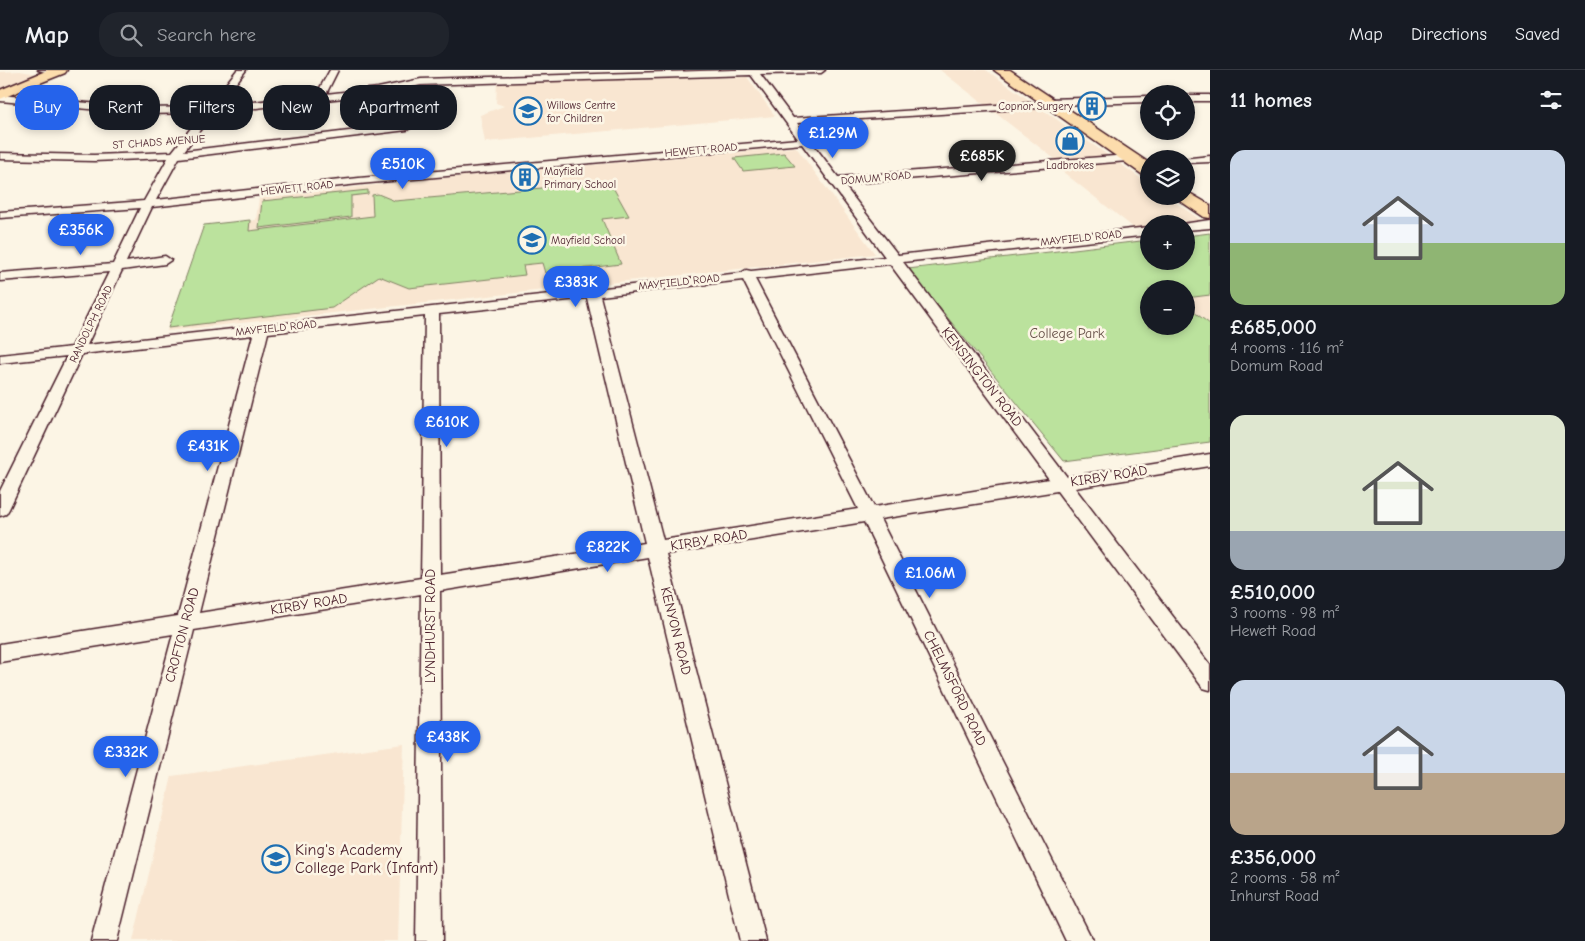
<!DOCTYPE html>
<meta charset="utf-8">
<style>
:root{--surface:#171b24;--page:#20242c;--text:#f1f3f6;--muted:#9ea1a6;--line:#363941;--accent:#2563eb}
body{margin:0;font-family:"Comic Neue",sans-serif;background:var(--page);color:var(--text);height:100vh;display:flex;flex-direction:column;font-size:19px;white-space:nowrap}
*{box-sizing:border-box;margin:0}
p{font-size:16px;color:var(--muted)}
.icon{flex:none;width:28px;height:28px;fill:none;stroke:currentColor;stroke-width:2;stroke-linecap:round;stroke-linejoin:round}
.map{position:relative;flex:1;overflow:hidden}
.sheet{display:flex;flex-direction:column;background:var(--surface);width:375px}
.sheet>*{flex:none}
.guide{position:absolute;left:15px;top:15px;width:475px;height:45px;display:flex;gap:10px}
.buttons{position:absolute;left:1140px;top:15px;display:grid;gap:10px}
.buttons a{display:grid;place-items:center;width:55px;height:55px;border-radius:50%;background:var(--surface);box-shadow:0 2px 8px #0003;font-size:25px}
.price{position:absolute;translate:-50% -42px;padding:0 11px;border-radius:18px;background:var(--accent);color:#fff;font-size:16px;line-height:32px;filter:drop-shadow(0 1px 2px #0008)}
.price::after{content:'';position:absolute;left:50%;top:30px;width:15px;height:11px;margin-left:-8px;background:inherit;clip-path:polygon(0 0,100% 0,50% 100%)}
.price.current{background:#222;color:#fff}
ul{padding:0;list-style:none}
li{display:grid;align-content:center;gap:10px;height:265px;padding:0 20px}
li span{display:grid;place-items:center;height:155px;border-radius:15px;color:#555}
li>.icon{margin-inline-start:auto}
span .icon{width:90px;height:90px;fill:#fffc;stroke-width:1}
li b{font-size:21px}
h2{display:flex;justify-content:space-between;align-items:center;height:60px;padding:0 20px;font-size:21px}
.chip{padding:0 18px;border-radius:20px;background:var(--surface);box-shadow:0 2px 8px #0003;font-size:18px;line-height:45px}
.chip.current{background:var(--accent);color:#fff}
header{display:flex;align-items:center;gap:30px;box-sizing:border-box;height:70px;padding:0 25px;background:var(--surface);border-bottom:1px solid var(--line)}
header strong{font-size:24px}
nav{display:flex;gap:28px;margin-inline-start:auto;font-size:18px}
.search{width:350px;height:45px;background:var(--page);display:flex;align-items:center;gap:12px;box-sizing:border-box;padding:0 18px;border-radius:20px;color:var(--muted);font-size:19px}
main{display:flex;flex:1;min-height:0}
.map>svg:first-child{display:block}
.built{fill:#f9e6d1}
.green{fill:#bbe29d;stroke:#828064}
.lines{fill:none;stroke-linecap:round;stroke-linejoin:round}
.minor-casing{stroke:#4a1f2b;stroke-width:3}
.primary-casing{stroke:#4a1f2b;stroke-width:3}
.minor{fill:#fcf5e5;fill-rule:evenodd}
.primary{fill:#fcdcac;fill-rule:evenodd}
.labels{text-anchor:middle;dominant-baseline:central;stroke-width:5;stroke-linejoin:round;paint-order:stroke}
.far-poi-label{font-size:11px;fill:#4a1f2b;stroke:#fcf5e5;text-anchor:start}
.far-street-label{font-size:11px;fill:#4a1f2b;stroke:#fcf5e5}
.park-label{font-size:14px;fill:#665048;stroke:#fcf5e5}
.street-label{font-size:14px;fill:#4a1f2b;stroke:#fcf5e5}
.near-poi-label{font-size:16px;fill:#4a1f2b;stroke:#fcf5e5;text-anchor:start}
</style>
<header>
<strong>Map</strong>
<div class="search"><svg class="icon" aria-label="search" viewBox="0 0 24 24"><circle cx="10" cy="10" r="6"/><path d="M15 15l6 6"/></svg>Search here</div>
<nav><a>Map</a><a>Directions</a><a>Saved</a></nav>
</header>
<main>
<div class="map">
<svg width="1210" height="871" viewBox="0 0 1210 871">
<rect width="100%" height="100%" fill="#fcf5e5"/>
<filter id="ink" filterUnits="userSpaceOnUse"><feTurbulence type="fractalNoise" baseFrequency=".02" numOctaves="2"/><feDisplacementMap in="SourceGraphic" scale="10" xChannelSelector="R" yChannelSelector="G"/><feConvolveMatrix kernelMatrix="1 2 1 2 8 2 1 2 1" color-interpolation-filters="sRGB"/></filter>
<g filter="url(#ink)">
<g class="built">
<path d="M 940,0 L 986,0 L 1149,114 L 1149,126 L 1166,126 L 1202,151 L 1149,154 L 1149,156 L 1134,158 L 1049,91 L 1056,90 Z"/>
<path d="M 20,1 L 38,4 L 0,19 L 0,2 Z"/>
<path d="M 747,7 L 775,46 L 485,72 L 480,45 L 504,36 L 496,33 L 497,13 Z"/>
<path d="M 796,77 L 875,184 L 167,261 L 204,155 L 256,150 L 259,128 L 420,110 Z"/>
<path d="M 1210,225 L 1210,254 L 1186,236 L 1186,228 Z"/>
<path d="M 404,674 L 398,871 L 133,871 L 172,706 Z"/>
</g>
<g class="green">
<path d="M 784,83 L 795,96 L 743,101 L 734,88 Z"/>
<path d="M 610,112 L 629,146 L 602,149 L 621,194 L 545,203 L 542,193 L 523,195 L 525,205 L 409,218 L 379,206 L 332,238 L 168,258 L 204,155 L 250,150 L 249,161 L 373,146 L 372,125 L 378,124 L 395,131 Z"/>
<path d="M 368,120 L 368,124 L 351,126 L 351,147 L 259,158 L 262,131 Z"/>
<path d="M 1210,163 L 1210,225 L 1186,228 L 1186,219 L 1149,219 L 1149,256 L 1186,256 L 1186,236 L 1210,254 L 1210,372 L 1064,391 L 908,199 L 1149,170 L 1149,191 L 1186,191 L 1186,166 Z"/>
</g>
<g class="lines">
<g class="minor-casing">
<g id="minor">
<path d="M 38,0 L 59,0 L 61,2 L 57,5 Z"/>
<path d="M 237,0 L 246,0 L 218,36 L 316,25 L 330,0 L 338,0 L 326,24 L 378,18 L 421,9 L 734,0 L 825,0 L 821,3 L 760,4 L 793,48 L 1045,32 L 1049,29 L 1149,26 L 1149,32 L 1056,35 L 1052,37 L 797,53 L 838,107 L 1128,85 L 1133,88 L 1128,91 L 843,114 L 898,185 L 1149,157 L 1149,165 L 903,192 L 1067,407 L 1210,384 L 1210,396 L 1075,418 L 1210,595 L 1210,620 L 1203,618 L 1057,421 L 880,449 L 1093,871 L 1066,871 L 864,452 L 666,484 L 766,871 L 740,871 L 648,487 L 440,521 L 442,871 L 416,871 L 421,524 L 194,560 L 117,871 L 91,871 L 173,564 L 0,592 L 0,574 L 178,546 L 253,265 L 82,284 L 9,439 L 6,444 L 0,446 L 0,421 L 67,286 L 0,293 L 0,285 L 72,277 L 109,202 L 0,211 L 0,203 L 113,194 L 140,138 L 0,148 L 0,142 L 144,131 L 168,88 L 94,91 L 0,89 L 0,83 L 94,85 L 172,82 L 203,43 L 144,44 L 0,31 L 0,25 L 144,38 L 208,37 ZM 751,5 L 798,69 L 359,108 L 156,130 L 179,88 L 407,60 L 412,57 L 407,54 L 184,81 L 213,43 L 378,24 L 421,15 ZM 802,74 L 885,187 L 751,201 L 746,200 L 741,203 L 87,275 L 122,200 L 165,194 L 171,190 L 165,186 L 126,192 L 152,137 L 359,114 ZM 890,194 L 1049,409 L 874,437 L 755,209 ZM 743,210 L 858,439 L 663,470 L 600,226 ZM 587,228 L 645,473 L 440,505 L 439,244 ZM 425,246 L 421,508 L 199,543 L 268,263 Z"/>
<rect x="1186" y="25" width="24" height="6"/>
<path d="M 1210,86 L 1210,92 L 1186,93 L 1186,89 L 1182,89 Z"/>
<path d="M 1210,150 L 1210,158 L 1186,160 L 1186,154 L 1182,154 Z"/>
</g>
</g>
<g class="primary-casing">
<g id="primary">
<path d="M 48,0 L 67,0 L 65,3 L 0,29 L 0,20 Z"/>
<path d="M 994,0 L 1010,0 L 1149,93 L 1149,106 L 1143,105 Z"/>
<path d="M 1186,121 L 1210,135 L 1210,148 L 1204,147 L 1179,130 L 1176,126 L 1186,126 Z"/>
</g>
</g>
<use href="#minor" class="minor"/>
<use href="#primary" class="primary"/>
</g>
</g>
<defs>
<g id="building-ring" transform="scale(1.4375)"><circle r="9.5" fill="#fcf5e5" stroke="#1f6fb2" stroke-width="1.5"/><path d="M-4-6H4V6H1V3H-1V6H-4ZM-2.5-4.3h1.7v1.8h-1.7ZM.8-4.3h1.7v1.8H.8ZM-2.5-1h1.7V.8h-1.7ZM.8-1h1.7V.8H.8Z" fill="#1f6fb2"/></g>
<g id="school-ring" transform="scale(1.4375)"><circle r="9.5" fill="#fcf5e5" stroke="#1f6fb2" stroke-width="1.5"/><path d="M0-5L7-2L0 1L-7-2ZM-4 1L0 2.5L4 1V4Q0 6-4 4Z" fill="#1f6fb2"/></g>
<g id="shop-ring" transform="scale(1.4375)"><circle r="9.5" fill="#fcf5e5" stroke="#1f6fb2" stroke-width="1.5"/><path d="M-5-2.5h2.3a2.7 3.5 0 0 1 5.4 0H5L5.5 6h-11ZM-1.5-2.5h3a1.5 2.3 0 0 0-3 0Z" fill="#1f6fb2"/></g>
</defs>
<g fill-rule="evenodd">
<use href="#building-ring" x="1092" y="36"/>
<use href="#school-ring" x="528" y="41"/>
<use href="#shop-ring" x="1070" y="71"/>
<use href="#building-ring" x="525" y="107"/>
<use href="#school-ring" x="532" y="170"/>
<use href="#school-ring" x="276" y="789"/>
</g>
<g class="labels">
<g class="far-poi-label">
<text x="547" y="35">Willows Centre<tspan x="547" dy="13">for Children</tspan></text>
<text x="1073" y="36" text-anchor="end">Copnor Surgery</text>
<text x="1070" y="95" text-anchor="middle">Ladbrokes</text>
<text x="544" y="101">Mayfield<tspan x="544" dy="13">Primary School</tspan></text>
<text x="551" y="170">Mayfield School</text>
</g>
<g class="far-street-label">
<text transform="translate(159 72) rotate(-4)">ST CHADS AVENUE</text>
<text transform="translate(701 80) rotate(-5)">HEWETT ROAD</text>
<text transform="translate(876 108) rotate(-5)">DOMUM ROAD</text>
<text transform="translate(297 118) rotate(-6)">HEWETT ROAD</text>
<text transform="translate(1081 168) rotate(-6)">MAYFIELD ROAD</text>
<text transform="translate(679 212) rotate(-6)">MAYFIELD ROAD</text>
<text transform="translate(91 254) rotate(-64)">RANDOLPH ROAD</text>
<text transform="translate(276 258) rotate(-6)">MAYFIELD ROAD</text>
</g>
<g class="park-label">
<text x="1067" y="263">College Park</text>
</g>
<g class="street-label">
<text transform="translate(982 307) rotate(52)">KENSINGTON ROAD</text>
<text transform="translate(1109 406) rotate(-9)">KIRBY ROAD</text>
<text transform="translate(709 470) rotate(-9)">KIRBY ROAD</text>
<text transform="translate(309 534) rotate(-9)">KIRBY ROAD</text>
<text transform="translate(430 556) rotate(-90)">LYNDHURST ROAD</text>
<text transform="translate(676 561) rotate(76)">KENYON ROAD</text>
<text transform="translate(182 565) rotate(-75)">CROFTON ROAD</text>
<text transform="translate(955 618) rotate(64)">CHELMSFORD ROAD</text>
</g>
<g class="near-poi-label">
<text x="295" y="780">King's Academy<tspan x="295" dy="18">College Park (Infant)</tspan></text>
</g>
</g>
</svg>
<div class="buttons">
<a><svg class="icon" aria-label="locate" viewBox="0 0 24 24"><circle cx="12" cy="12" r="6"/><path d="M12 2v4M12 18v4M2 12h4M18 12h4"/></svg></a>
<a><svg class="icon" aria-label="layers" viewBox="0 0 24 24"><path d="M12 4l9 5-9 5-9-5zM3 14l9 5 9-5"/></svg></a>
<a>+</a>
<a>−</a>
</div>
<b class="price" style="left:833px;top:89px">£1.29M</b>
<b class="price current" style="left:982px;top:112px">£685K</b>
<b class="price" style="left:403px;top:120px">£510K</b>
<b class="price" style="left:81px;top:186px">£356K</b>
<b class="price" style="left:576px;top:238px">£383K</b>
<b class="price" style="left:447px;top:378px">£610K</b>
<b class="price" style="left:208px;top:402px">£431K</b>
<b class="price" style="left:608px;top:503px">£822K</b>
<b class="price" style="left:930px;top:529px">£1.06M</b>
<b class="price" style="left:448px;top:693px">£438K</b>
<b class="price" style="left:126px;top:708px">£332K</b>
<div class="guide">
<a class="chip current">Buy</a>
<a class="chip">Rent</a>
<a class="chip">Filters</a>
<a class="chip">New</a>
<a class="chip">Apartment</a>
</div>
</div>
<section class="sheet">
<h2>11 homes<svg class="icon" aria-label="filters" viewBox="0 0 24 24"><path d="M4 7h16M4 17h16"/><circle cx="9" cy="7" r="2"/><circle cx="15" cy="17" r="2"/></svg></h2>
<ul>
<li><span style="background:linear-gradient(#c9d6e8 60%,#8fb573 0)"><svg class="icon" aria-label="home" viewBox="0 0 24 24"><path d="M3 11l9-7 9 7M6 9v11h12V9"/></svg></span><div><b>£685,000</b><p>4 rooms · 116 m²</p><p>Domum Road</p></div></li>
<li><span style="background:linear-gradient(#dfe7d0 75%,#9aa5b1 0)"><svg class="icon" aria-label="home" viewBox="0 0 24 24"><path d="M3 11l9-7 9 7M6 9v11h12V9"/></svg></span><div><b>£510,000</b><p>3 rooms · 98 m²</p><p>Hewett Road</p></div></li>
<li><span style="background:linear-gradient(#c9d6e8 60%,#b9a48a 0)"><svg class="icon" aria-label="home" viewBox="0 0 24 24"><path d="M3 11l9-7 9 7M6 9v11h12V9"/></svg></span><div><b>£356,000</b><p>2 rooms · 58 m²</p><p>Inhurst Road</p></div></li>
</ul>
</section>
</main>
